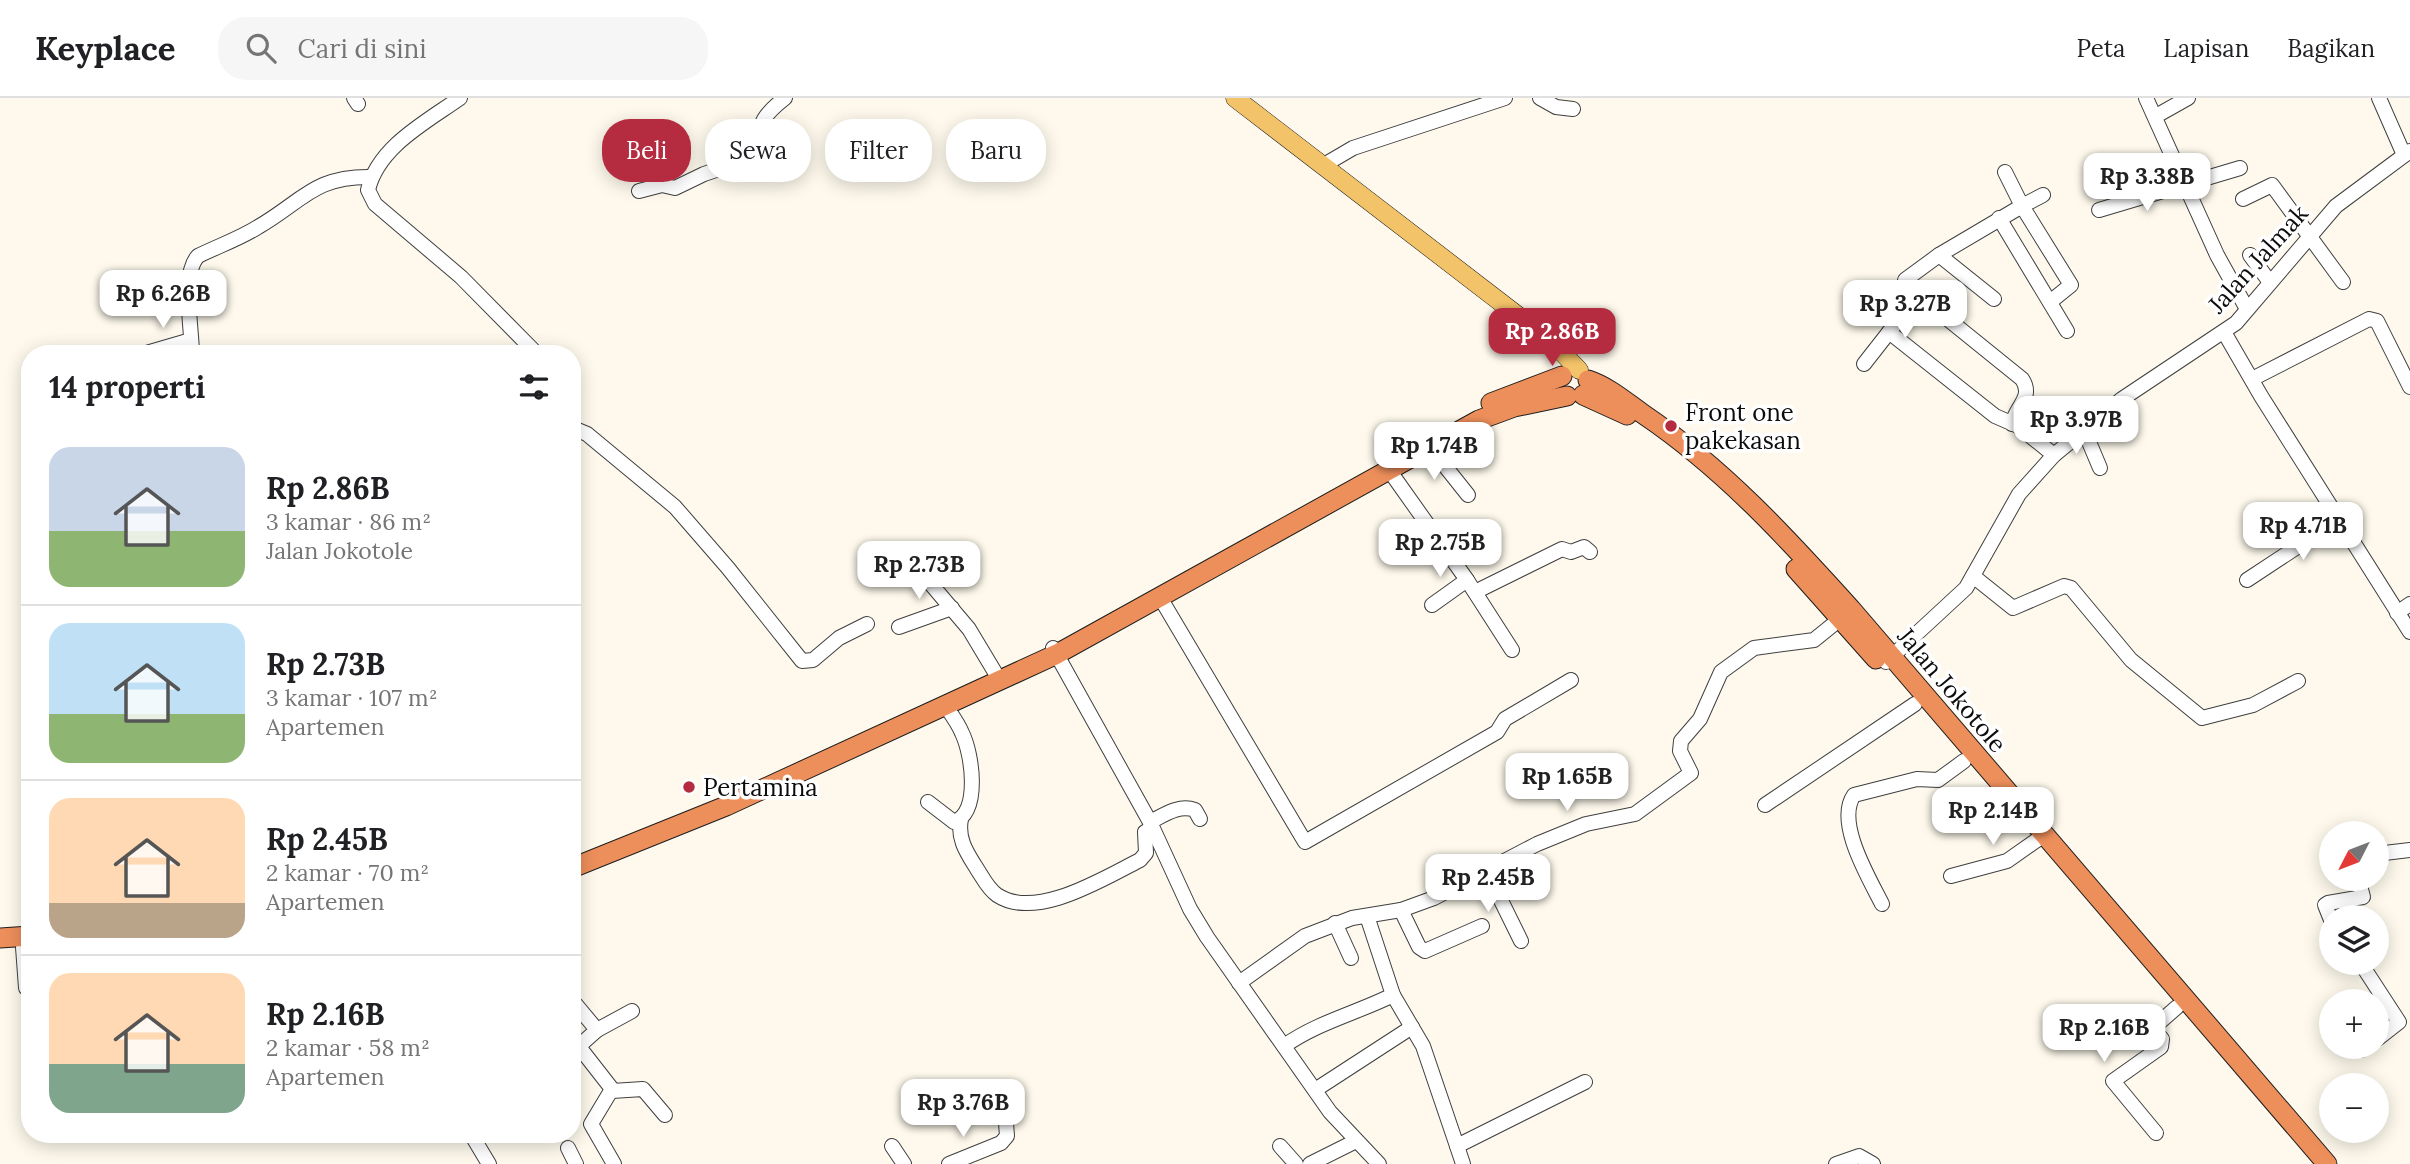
<!DOCTYPE html>
<html lang="id">
<meta charset="utf-8">
<style>
:root{--surface:#fff;--page:#f6f6f6;--text:#202124;--muted:#757577;--line:#e0e0e0;--accent:#b52c40}
body{margin:0;font-family:Lora,serif;background:var(--page);color:var(--text);height:100vh;display:flex;flex-direction:column;font-size:26px;white-space:nowrap}
*{box-sizing:border-box;margin:0}
p{font-size:23px;color:var(--muted)}
.icon{flex:none;width:38px;height:38px;fill:none;stroke:currentColor;stroke-width:2;stroke-linecap:round;stroke-linejoin:round}
.map{position:relative;flex:1;overflow:hidden}
.details{position:absolute;left:21px;top:247px;width:560px;height:798px;display:flex;flex-direction:column;background:var(--surface);border-radius:28px;box-shadow:0 4px 18px #0003}
.details>*{flex:none}
.top-card{position:absolute;left:602px;top:21px;width:665px;height:63px;display:flex;gap:14px}
.needle{width:46px;rotate:228deg}
.tools{position:absolute;left:2319px;top:723px;display:grid;gap:14px}
.tools a{display:grid;place-items:center;width:70px;height:70px;border-radius:50%;background:var(--surface);box-shadow:0 4px 18px #0003;font-size:35px}
.price{position:absolute;translate:-50% -60px;padding:0 16px;border-radius:14px;background:#fff;color:#222;font-size:23px;line-height:46px;filter:drop-shadow(0 2px 4px #0008)}
.price::after{content:'';position:absolute;left:50%;top:42px;width:21px;height:16px;margin-left:-10px;background:inherit;clip-path:polygon(0 0,100% 0,50% 100%)}
.price.active{background:var(--accent);color:#fff}
ul{padding:0;list-style:none}
li{display:flex;align-items:center;gap:21px;height:175px;padding:0 28px}
li+li{border-top:2px solid var(--line)}
li span{display:grid;place-items:center;flex:none;width:196px;height:140px;border-radius:21px;color:#555}
li>.icon{margin-inline-start:auto}
span .icon{width:84px;height:84px;fill:#fffc;stroke-width:1}
li b{font-size:30px}
h2{display:flex;justify-content:space-between;align-items:center;height:84px;padding:0 28px;font-size:30px}
.chip{padding:0 24px;border-radius:28px;background:var(--surface);box-shadow:0 4px 18px #0003;font-size:24px;line-height:63px}
.chip.active{background:var(--accent);color:#fff}
header{display:flex;align-items:center;gap:42px;box-sizing:border-box;height:98px;padding:0 35px;background:var(--surface);border-bottom:2px solid var(--line)}
header strong{font-size:33px}
nav{display:flex;gap:38px;margin-inline-start:auto;font-size:24px}
.search{width:490px;height:63px;background:var(--page);display:flex;align-items:center;gap:18px;box-sizing:border-box;padding:0 24px;border-radius:28px;color:var(--muted);font-size:26px}
.map>svg:first-child{display:block}
.lines{fill:none;stroke-linecap:round;stroke-linejoin:round}
.minor-casing{stroke:#3f3f3f;stroke-width:16}
.major-casing{stroke:#1d1d1d;stroke-width:19}
.highway-casing{stroke:#1d1d1d;stroke-width:21}
.minor{stroke:#fff;stroke-width:14}
.major{stroke:#f2c369;stroke-width:18}
.highway{stroke:#ed8f5b;stroke-width:19}
.poi-dot{fill:#b52c40;stroke:#fff;stroke-width:2.5}
.labels{text-anchor:middle;dominant-baseline:central;stroke-width:7;stroke-linejoin:round;paint-order:stroke}
.street-label{font-size:24px;fill:#0c0c0c;stroke:#fff}
.poi-label{font-size:24px;fill:#0c0c0c;stroke:#fff;text-anchor:start}
</style>
<header>
<strong>Keyplace</strong>
<div class="search"><svg class="icon" aria-label="search" viewBox="0 0 24 24"><circle cx="10" cy="10" r="6"/><path d="M15 15l6 6"/></svg>Cari di sini</div>
<nav><a>Peta</a><a>Lapisan</a><a>Bagikan</a></nav>
</header>
<div class="map">
<svg width="2410" height="1066" viewBox="0 0 2410 1066">
<rect width="100%" height="100%" fill="#fef9ec"/>
<g class="lines">
<g class="minor-casing">
<g id="minor">
<path d="M 354,0 L 358,6"/>
<path d="M 460,0 C 426,24 378,49 368,92 L 375,106 L 461,179 L 537,256"/>
<path d="M 1540,0 L 1556,9 L 1573,11"/>
<path d="M 2146,0 L 2217,157 L 2247,211"/>
<path d="M 2379,0 L 2404,57"/>
<path d="M 2156,18 L 2188,0"/>
<path d="M 1324,67 L 1353,50 L 1505,0"/>
<path d="M 2005,74 L 2022,108 L 2043,97"/>
<path d="M 639,93 L 662,87 L 675,90 L 704,76 L 755,59 L 762,50 C 755,26 767,14 785,0"/>
<path d="M 2243,101 L 2272,87 L 2343,184"/>
<path d="M 2099,112 L 2240,70"/>
<path d="M 1999,120 L 2067,233"/>
<path d="M 1939,157 L 1994,201"/>
<path d="M 2250,157 L 2269,183"/>
<path d="M 1889,234 L 1995,318 L 2018,328 L 2054,357"/>
<path d="M 2224,234 L 2261,298 L 2410,534"/>
<path d="M 143,256 L 191,242"/>
<path d="M 192,256 C 192,231 181,176 198,158 C 218,148 239,141 258,129 C 303,103 314,78 371,79"/>
<path d="M 1864,266 L 1918,197"/>
<path d="M 2252,281 L 2369,221 L 2377,223 L 2410,289"/>
<path d="M 2012,326 C 2016,308 2034,299 2022,281 L 1918,197 L 1905,182 L 1939,157 L 2022,108 L 2071,187 L 2050,204"/>
<path d="M 575,331 L 587,336 L 675,409 L 728,470 L 802,563 L 813,562 L 839,540 L 867,526"/>
<path d="M 2084,332 L 2100,370"/>
<path d="M 1429,348 L 1468,397"/>
<path d="M 1389,372 L 1467,482 L 1512,552"/>
<path d="M 1973,478 L 2013,510 L 2064,488 L 2071,490 L 2131,562 L 2202,620 L 2253,607 L 2298,583"/>
<path d="M 925,479 L 969,531 L 996,576"/>
<path d="M 2247,482 L 2338,422"/>
<path d="M 1475,494 L 1562,451 L 1571,454 L 1584,449 L 1590,454"/>
<path d="M 1161,501 L 1305,744 L 1497,634 L 1505,621 L 1571,582"/>
<path d="M 1432,507 L 1467,482"/>
<path d="M 2397,515 L 2410,506"/>
<path d="M 899,529 L 952,510"/>
<path d="M 1053,550 L 1150,724 L 1190,811 L 1207,839 L 1330,1014 L 1379,1066"/>
<path d="M 1886,564 L 1966,490 L 2019,396 L 2054,357 L 2122,301 L 2236,225 L 2336,108 L 2410,53"/>
<path d="M 928,704 L 954,724 C 981,714 972,655 962,635 C 958,625 951,616 945,607"/>
<path d="M 1765,707 L 1915,606"/>
<path d="M 961,721 C 957,741 967,755 977,771 C 983,780 988,791 997,797 C 1036,823 1104,780 1140,762 L 1146,755 L 1145,734 L 1152,730"/>
<path d="M 1150,724 C 1164,717 1179,706 1195,712 L 1200,721"/>
<path d="M 2376,756 L 2410,752"/>
<path d="M 1487,774 L 1521,843"/>
<path d="M 1951,778 L 2007,763 L 2044,737"/>
<path d="M 1882,806 C 1869,780 1835,724 1854,697 L 1917,681 L 1938,682 L 1964,663"/>
<path d="M 1401,812 L 1419,849 L 1425,853 L 1482,828"/>
<path d="M 1367,818 L 1393,897 L 1423,948 L 1457,1048 L 1585,984"/>
<path d="M 2331,822 L 2325,807 L 2328,805 L 2363,799 L 2358,780"/>
<path d="M 1335,825 L 1351,860"/>
<path d="M 23,849 L 26,890"/>
<path d="M 2360,864 L 2399,924 L 2376,942"/>
<path d="M 1239,885 L 1305,838 L 1352,820 L 1401,812 L 1434,800 L 1537,746 L 1586,726 L 1635,716 L 1691,675 L 1680,653 L 1681,643 L 1700,621 L 1721,574 L 1754,550 L 1814,542 L 1840,521"/>
<path d="M 572,902 L 597,932 L 579,948 L 580,950 L 612,991 L 591,1026 L 614,1066"/>
<path d="M 2127,919 L 2153,930"/>
<path d="M 597,932 L 632,913"/>
<path d="M 1284,948 C 1318,924 1357,915 1393,897"/>
<path d="M 2361,952 L 2366,948"/>
<path d="M 1315,992 L 1412,929"/>
<path d="M 612,993 L 643,991 L 665,1017"/>
<path d="M 2156,1035 L 2113,983 L 2161,949 L 2162,941 L 2153,930 L 2177,909"/>
<path d="M 471,1036 L 489,1066"/>
<path d="M 892,1048 L 904,1066"/>
<path d="M 1280,1048 L 1296,1066"/>
<path d="M 1457,1048 L 1463,1066"/>
<path d="M 568,1050 L 576,1066"/>
<path d="M 949,1066 L 1001,1045 L 1007,1038 L 1006,1025"/>
<path d="M 1310,1066 L 1356,1043"/>
<path d="M 1836,1066 L 1859,1058 L 1873,1066"/>
</g>
</g>
<g class="major-casing">
<path id="major" d="M 1235,0 L 1551,243 L 1579,272"/>
</g>
<g class="highway-casing">
<g id="highway">
<path d="M 1588,282 C 1609,289 1626,304 1643,316 C 1723,370 1786,439 1851,511 L 2327,1066"/>
<path d="M 1583,297 L 1627,317"/>
<path d="M 1491,305 L 1562,278"/>
<path d="M 1796,471 L 1876,561"/>
<path d="M 572,770 L 726,708 L 1057,556 L 1479,322 L 1514,309 L 1567,298"/>
<path d="M 0,840 L 30,838"/>
</g>
</g>
<use href="#minor" class="minor"/>
<use href="#major" class="major"/>
<use href="#highway" class="highway"/>
</g>
<g class="poi-dot">
<circle cx="1671" cy="328" r="7"/>
<circle cx="689" cy="689" r="7"/>
</g>
<g class="labels">
<g class="street-label">
<text transform="translate(2258 161) rotate(-48)">Jalan Jalmak</text>
<text transform="translate(1952 592) rotate(50)">Jalan Jokotole</text>
</g>
<g class="poi-label">
<text x="1685" y="314">Front one<tspan x="1685" dy="28">pakekasan</tspan></text>
<text x="703" y="689">Pertamina</text>
</g>
</g>
</svg>
<div class="tools">
<a><svg class="needle" viewBox="-14 -14 28 28"><path d="M0-13l5 13h-10z" fill="#e53935"/><path d="M0 13l5-13h-10z" fill="#757577"/></svg></a>
<a><svg class="icon" aria-label="layers" viewBox="0 0 24 24"><path d="M12 4l9 5-9 5-9-5zM3 14l9 5 9-5"/></svg></a>
<a>+</a>
<a>−</a>
</div>
<b class="price" style="left:2147px;top:115px">Rp 3.38B</b>
<b class="price" style="left:163px;top:232px">Rp 6.26B</b>
<b class="price" style="left:1905px;top:242px">Rp 3.27B</b>
<b class="price active" style="left:1552px;top:270px">Rp 2.86B</b>
<b class="price" style="left:2076px;top:358px">Rp 3.97B</b>
<b class="price" style="left:1434px;top:384px">Rp 1.74B</b>
<b class="price" style="left:2303px;top:464px">Rp 4.71B</b>
<b class="price" style="left:1440px;top:481px">Rp 2.75B</b>
<b class="price" style="left:919px;top:503px">Rp 2.73B</b>
<b class="price" style="left:1567px;top:715px">Rp 1.65B</b>
<b class="price" style="left:1993px;top:749px">Rp 2.14B</b>
<b class="price" style="left:1488px;top:816px">Rp 2.45B</b>
<b class="price" style="left:2104px;top:966px">Rp 2.16B</b>
<b class="price" style="left:963px;top:1041px">Rp 3.76B</b>
<div class="top-card">
<a class="chip active">Beli</a>
<a class="chip">Sewa</a>
<a class="chip">Filter</a>
<a class="chip">Baru</a>
</div>
<section class="details">
<h2>14 properti<svg class="icon" aria-label="filters" viewBox="0 0 24 24"><path d="M4 7h16M4 17h16"/><circle cx="9" cy="7" r="2"/><circle cx="15" cy="17" r="2"/></svg></h2>
<ul>
<li><span style="background:linear-gradient(#c9d6e8 60%,#8fb573 0)"><svg class="icon" aria-label="home" viewBox="0 0 24 24"><path d="M3 11l9-7 9 7M6 9v11h12V9"/></svg></span><div><b>Rp 2.86B</b><p>3 kamar · 86 m²</p><p>Jalan Jokotole</p></div></li>
<li><span style="background:linear-gradient(#bfe0f5 65%,#8fb573 0)"><svg class="icon" aria-label="home" viewBox="0 0 24 24"><path d="M3 11l9-7 9 7M6 9v11h12V9"/></svg></span><div><b>Rp 2.73B</b><p>3 kamar · 107 m²</p><p>Apartemen</p></div></li>
<li><span style="background:linear-gradient(#ffd9b3 75%,#b9a48a 0)"><svg class="icon" aria-label="home" viewBox="0 0 24 24"><path d="M3 11l9-7 9 7M6 9v11h12V9"/></svg></span><div><b>Rp 2.45B</b><p>2 kamar · 70 m²</p><p>Apartemen</p></div></li>
<li><span style="background:linear-gradient(#ffd9b3 65%,#7fa58c 0)"><svg class="icon" aria-label="home" viewBox="0 0 24 24"><path d="M3 11l9-7 9 7M6 9v11h12V9"/></svg></span><div><b>Rp 2.16B</b><p>2 kamar · 58 m²</p><p>Apartemen</p></div></li>
</ul>
</section>
</div>
